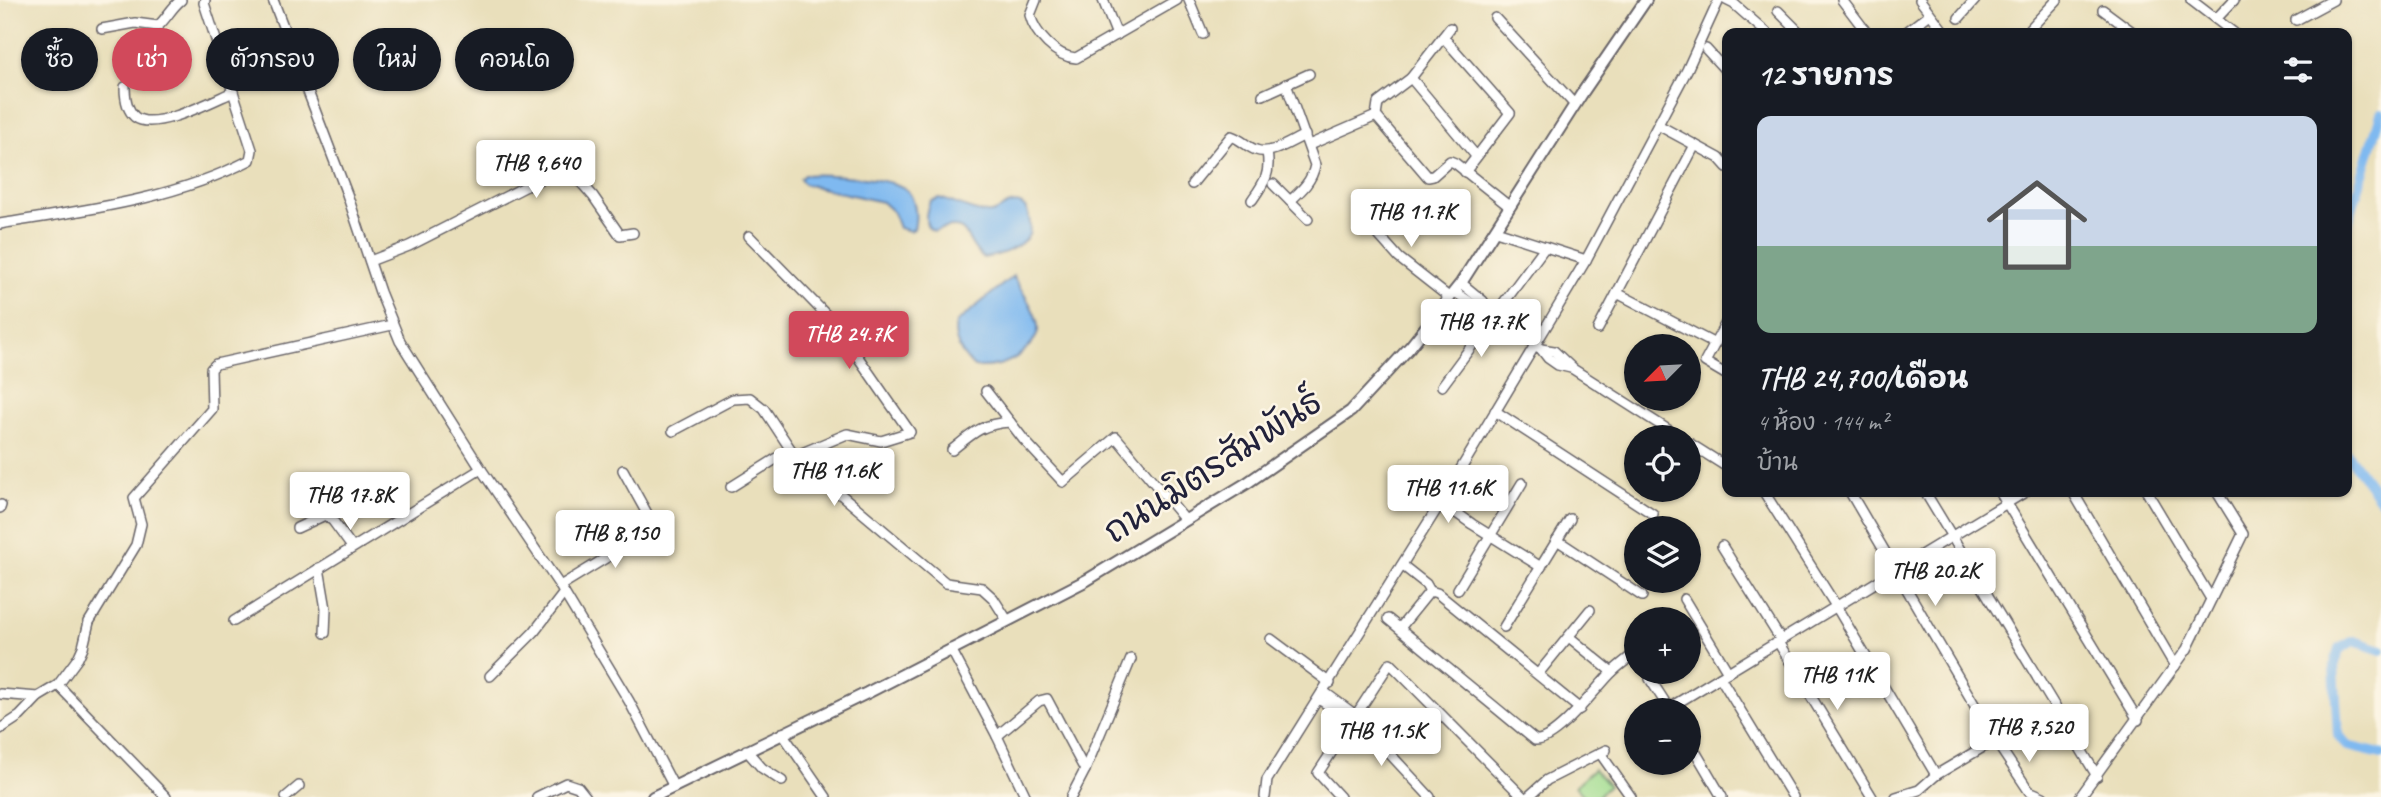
<!DOCTYPE html>
<html lang="th">
<meta charset="utf-8">
<style>
:root{--surface:#171b24;--page:#242831;--text:#f1f3f6;--muted:#9ea1a6;--line:#363941;--accent:#d1495b}
body{margin:0;font-family:Caveat,"Playpen Sans Thai",sans-serif;background:var(--page);color:var(--text);height:100vh;display:flex;flex-direction:column;font-size:26px;white-space:nowrap}
*{box-sizing:border-box;margin:0}
p{font-size:23px;color:var(--muted)}
.icon{flex:none;width:38px;height:38px;fill:none;stroke:currentColor;stroke-width:2;stroke-linecap:round;stroke-linejoin:round}
.map{position:relative;flex:1;overflow:hidden}
.sheet{position:absolute;left:1722px;top:28px;width:630px;height:469px;display:flex;flex-direction:column;background:var(--surface);border-radius:14px;box-shadow:0 2px 5px #0004}
.sheet>*{flex:none}
.hud{position:absolute;left:21px;top:28px;width:665px;height:63px;display:flex;gap:14px}
.needle{width:46px;rotate:246deg}
.fabs{position:absolute;left:1624px;top:334px;display:grid;gap:14px}
.fabs a{display:grid;place-items:center;width:77px;height:77px;border-radius:50%;background:var(--surface);box-shadow:0 2px 5px #0004;font-size:35px}
.price{position:absolute;translate:-50% -60px;padding:0 16px;border-radius:7px;background:#fff;color:#222;font-size:23px;line-height:46px;filter:drop-shadow(0 2px 4px #0008)}
.price::after{content:'';position:absolute;left:50%;top:42px;width:21px;height:16px;margin-left:-10px;background:inherit;clip-path:polygon(0 0,100% 0,50% 100%)}
.price.selected{background:var(--accent);color:#fff}
ul{padding:0;list-style:none}
li{display:grid;align-content:center;gap:14px;height:371px;padding:0 35px}
li+li{border-top:2px solid var(--line)}
li span{display:grid;place-items:center;height:217px;border-radius:14px;color:#555}
li>.icon{margin-inline-start:auto}
span .icon{width:126px;height:126px;fill:#fffc;stroke-width:1}
li b{font-size:30px}
h2{display:flex;justify-content:space-between;align-items:center;height:84px;padding:0 35px;font-size:30px}
.tag{padding:0 24px;border-radius:32px;background:var(--surface);box-shadow:0 2px 5px #0004;font-size:24px;line-height:63px}
.tag.selected{background:var(--accent);color:#fff}
.map>svg:first-child{display:block}
.green{fill:#a1dd90;stroke:#628066;stroke-width:2}
.water{fill:#7fb9f0;stroke:#506e96;stroke-width:2}
.lines{fill:none;stroke-linecap:round;stroke-linejoin:round}
.canal{stroke:#7fb9f0;stroke-width:10}
.minor-casing{stroke:#686468;stroke-width:12}
.tertiary-casing{stroke:#686468;stroke-width:14}
.minor{stroke:#fff;stroke-width:9}
.tertiary{stroke:#fff;stroke-width:10}
.labels{text-anchor:middle;dominant-baseline:central;stroke-width:5;stroke-linejoin:round;paint-order:stroke}
.street-label{font-size:35px;fill:#22223b;stroke:#fcf5e5}
</style>
<div class="map">
<svg width="2381" height="797" viewBox="0 0 2381 797">
<rect width="100%" height="100%" fill="#fcf5e5"/>
<filter id="ink" filterUnits="userSpaceOnUse"><feTurbulence type="fractalNoise" baseFrequency=".0143" numOctaves="2"/><feDisplacementMap in="SourceGraphic" scale="14" xChannelSelector="R" yChannelSelector="G"/><feConvolveMatrix kernelMatrix="1 2 1 2 8 2 1 2 1" color-interpolation-filters="sRGB"/></filter>
<filter id="wash" filterUnits="userSpaceOnUse"><feTurbulence type="fractalNoise" baseFrequency=".00686" numOctaves="4" result="noise"/><feDisplacementMap in="SourceGraphic" scale="28" xChannelSelector="R" yChannelSelector="G"/><feGaussianBlur stdDeviation="1.57" result="paint"/><feColorMatrix in="noise" values="0 0 0 0 0 0 0 0 0 0 0 0 0 0 0 0 0 1.4 0 .05"/><feComposite in="paint" operator="in"/></filter>
<g filter="url(#wash)">
<rect width="100%" height="100%" fill="#e9dfbb"/>
<path class="green" d="M 1594,769 L 1609,786 L 1597,797 L 1585,797 L 1575,786 Z"/>
<g class="water">
<path d="M 804,175 C 823,173 889,178 904,188 C 916,196 917,216 914,229 L 910,231 L 899,228 L 893,212 L 882,202 L 804,184 L 800,179 Z"/>
<path d="M 939,198 C 954,202 970,211 986,213 C 996,215 1002,206 1011,204 C 1030,199 1031,223 1029,235 C 1020,248 999,256 983,258 C 960,238 974,218 934,231 C 922,227 926,211 930,201 Z"/>
<path d="M 1013,276 C 1021,291 1036,309 1038,327 C 1039,335 1034,340 1029,346 C 1014,363 996,368 974,367 C 962,355 952,341 956,323 Z"/>
</g>
<g class="lines">
<g class="canal">
<path d="M 2347,226 L 2381,114"/>
<path d="M 2347,454 L 2381,500"/>
<path d="M 2381,650 L 2354,641 L 2339,649 L 2334,667 L 2338,735 L 2347,746 L 2381,754"/>
</g>
</g>
</g>
<g filter="url(#ink)">
<g class="lines">
<g class="minor-casing">
<g id="minor">
<path d="M 273,0 L 347,194 L 380,292 L 400,341 L 481,469 L 560,586 L 629,701 L 674,787"/>
<path d="M 1036,0 L 1030,15 C 1035,34 1056,57 1076,58 L 1177,0"/>
<path d="M 1103,0 L 1117,35"/>
<path d="M 1189,0 L 1203,34"/>
<path d="M 1726,0 L 1734,4 L 1767,33"/>
<path d="M 1842,0 L 1867,33"/>
<path d="M 1920,0 L 1945,33"/>
<path d="M 2191,0 L 2234,33"/>
<path d="M 2103,10 L 2134,33"/>
<path d="M 1778,11 L 1800,33"/>
<path d="M 1495,18 L 1575,105"/>
<path d="M 1959,18 L 1975,0"/>
<path d="M 2216,19 L 2234,0"/>
<path d="M 2296,20 L 2333,0"/>
<path d="M 1450,28 L 1411,78 L 1378,103 L 1376,116 L 1428,177 L 1433,176 L 1450,161 L 1455,163 L 1510,207"/>
<path d="M 102,29 L 135,23 L 158,26 C 167,18 171,8 181,0"/>
<path d="M 1905,33 L 1930,14"/>
<path d="M 2026,33 L 2057,0"/>
<path d="M 1443,37 L 1510,113 L 1465,172"/>
<path d="M 1706,49 L 1727,72"/>
<path d="M 1411,78 L 1476,156"/>
<path d="M 1286,84 L 1315,165 C 1312,181 1302,190 1290,201"/>
<path d="M 125,87 C 125,96 127,110 135,117 C 154,132 212,101 233,92"/>
<path d="M 1263,95 L 1309,74"/>
<path d="M 1658,125 L 1719,158 L 1727,167"/>
<path d="M 1309,145 L 1376,116"/>
<path d="M 1192,184 L 1231,136 C 1241,139 1247,147 1256,150 C 1271,156 1291,141 1305,135"/>
<path d="M 1273,184 L 1308,219"/>
<path d="M 1252,200 C 1264,183 1271,174 1267,152"/>
<path d="M 1359,213 L 1399,258 L 1450,298"/>
<path d="M 0,224 C 85,210 173,200 250,160 L 252,150 L 204,3 L 205,0"/>
<path d="M 1496,231 L 1586,260"/>
<path d="M 749,236 L 835,324 L 910,432 L 881,441 L 847,434 L 795,456"/>
<path d="M 370,261 L 409,246 L 558,170 L 571,171 L 593,196 L 620,235 L 633,233"/>
<path d="M 1461,283 L 1483,301 L 1489,311"/>
<path d="M 1455,292 L 1479,308 L 1495,315 L 1541,349 L 1548,358 L 1558,365 L 1571,368"/>
<path d="M 1617,293 L 1715,344"/>
<path d="M 1727,321 L 1705,362 L 1727,375"/>
<path d="M 1598,329 L 1695,145"/>
<path d="M 1541,349 L 1554,351 L 1573,369 L 1681,438"/>
<path d="M 1442,386 L 1545,247"/>
<path d="M 986,391 L 1024,440 L 1063,482 L 1116,437 L 1185,520"/>
<path d="M 1495,411 L 1653,514"/>
<path d="M 673,431 L 733,399 L 750,398 L 764,409 L 795,456 L 946,583 L 982,588 L 993,598 L 1007,620"/>
<path d="M 1689,443 L 1727,467"/>
<path d="M 952,450 C 973,433 981,424 1010,422"/>
<path d="M 731,487 L 790,450"/>
<path d="M 1764,492 L 1836,606 L 1936,775"/>
<path d="M 1850,492 L 1995,740 L 2029,791 L 2043,797"/>
<path d="M 1925,492 L 2097,776"/>
<path d="M 2000,492 L 2138,720"/>
<path d="M 2073,492 L 2175,666"/>
<path d="M 2147,492 L 2211,599"/>
<path d="M 1441,502 L 1472,524 L 1541,567"/>
<path d="M 0,508 L 1,505"/>
<path d="M 297,528 L 325,515 L 333,521 L 352,547"/>
<path d="M 1557,540 L 1642,596"/>
<path d="M 1722,546 L 1781,640"/>
<path d="M 1402,565 L 1426,584 L 1430,591"/>
<path d="M 319,568 L 326,609 L 325,633"/>
<path d="M 560,586 L 655,528 L 623,470"/>
<path d="M 1458,589 L 1522,483"/>
<path d="M 1684,599 L 1728,672"/>
<path d="M 1388,619 L 1535,740 C 1555,742 1597,687 1611,673 C 1619,665 1628,659 1636,652"/>
<path d="M 234,621 L 481,469"/>
<path d="M 1504,627 L 1570,519"/>
<path d="M 1400,628 L 1430,591 L 1437,593 L 1580,709"/>
<path d="M 1569,637 L 1612,672"/>
<path d="M 1271,639 L 1330,683"/>
<path d="M 1778,642 L 1872,797"/>
<path d="M 951,649 L 997,736 L 1026,797"/>
<path d="M 1538,674 L 1590,610"/>
<path d="M 490,676 L 534,632 L 564,593"/>
<path d="M 1720,677 L 1793,797"/>
<path d="M 1650,679 L 1670,710"/>
<path d="M 58,685 L 166,797"/>
<path d="M 1324,692 L 1350,711 L 1430,797"/>
<path d="M 0,694 L 38,697"/>
<path d="M 1319,699 L 1345,717 L 1354,718"/>
<path d="M 1669,708 L 2025,492"/>
<path d="M 0,729 L 20,716 L 38,697 L 58,685 L 78,658 L 83,647 L 89,622 L 136,545 L 141,524 L 134,498 L 212,409 L 211,369 L 216,364 L 392,325"/>
<path d="M 782,733 L 826,797"/>
<path d="M 997,736 L 1039,701 L 1047,699 L 1085,770"/>
<path d="M 1689,741 L 1722,797"/>
<path d="M 746,750 L 762,768 L 782,781"/>
<path d="M 1600,753 L 1631,797"/>
<path d="M 286,797 L 299,786"/>
<path d="M 537,797 L 566,783 L 578,787 L 586,797"/>
<path d="M 1071,797 L 1085,770 L 1131,659"/>
<path d="M 1265,797 L 1267,780 L 1438,507 L 1586,260 L 1687,70 L 1719,0"/>
<path d="M 1340,797 L 1318,773 L 1390,663 L 1523,797"/>
<path d="M 1528,797 L 1547,780 L 1606,750"/>
<path d="M 1896,797 L 1919,790 L 1936,775 L 1995,740"/>
<path d="M 2080,797 L 2187,649 L 2243,534 L 2217,492"/>
</g>
</g>
<g class="tertiary-casing">
<path id="tertiary" d="M 653,797 L 867,693 L 1087,580 L 1247,483 L 1351,411 L 1410,347 L 1461,283 L 1583,92 L 1646,0"/>
</g>
<use href="#minor" class="minor"/>
<use href="#tertiary" class="tertiary"/>
</g>
</g>
<g class="labels">
<g class="street-label">
<text transform="translate(1213 466) rotate(-33)">ถนนมิตรสัมพันธ์</text>
</g>
</g>
</svg>
<div class="fabs">
<a><svg class="needle" viewBox="-14 -14 28 28"><path d="M0-13l5 13h-10z" fill="#e53935"/><path d="M0 13l5-13h-10z" fill="#9ea1a6"/></svg></a>
<a><svg class="icon" aria-label="locate" viewBox="0 0 24 24"><circle cx="12" cy="12" r="6"/><path d="M12 2v4M12 18v4M2 12h4M18 12h4"/></svg></a>
<a><svg class="icon" aria-label="layers" viewBox="0 0 24 24"><path d="M12 4l9 5-9 5-9-5zM3 14l9 5 9-5"/></svg></a>
<a>+</a>
<a>−</a>
</div>
<b class="price" style="left:536px;top:200px">THB 9,640</b>
<b class="price" style="left:1411px;top:249px">THB 11.7K</b>
<b class="price" style="left:1481px;top:359px">THB 17.7K</b>
<b class="price selected" style="left:849px;top:371px">THB 24.7K</b>
<b class="price" style="left:834px;top:508px">THB 11.6K</b>
<b class="price" style="left:1448px;top:525px">THB 11.6K</b>
<b class="price" style="left:350px;top:532px">THB 17.8K</b>
<b class="price" style="left:615px;top:570px">THB 8,150</b>
<b class="price" style="left:1935px;top:608px">THB 20.2K</b>
<b class="price" style="left:1837px;top:712px">THB 11K</b>
<b class="price" style="left:2029px;top:764px">THB 7,520</b>
<b class="price" style="left:1381px;top:768px">THB 11.5K</b>
<div class="hud">
<a class="tag">ซื้อ</a>
<a class="tag selected">เช่า</a>
<a class="tag">ตัวกรอง</a>
<a class="tag">ใหม่</a>
<a class="tag">คอนโด</a>
</div>
<section class="sheet">
<h2>12 รายการ<svg class="icon" aria-label="filters" viewBox="0 0 24 24"><path d="M4 7h16M4 17h16"/><circle cx="9" cy="7" r="2"/><circle cx="15" cy="17" r="2"/></svg></h2>
<ul>
<li><span style="background:linear-gradient(#c9d6e8 60%,#7fa58c 0)"><svg class="icon" aria-label="home" viewBox="0 0 24 24"><path d="M3 11l9-7 9 7M6 9v11h12V9"/></svg></span><div><b>THB 24,700/เดือน</b><p>4 ห้อง · 144 m²</p><p>บ้าน</p></div></li>
</ul>
</section>
</div>
